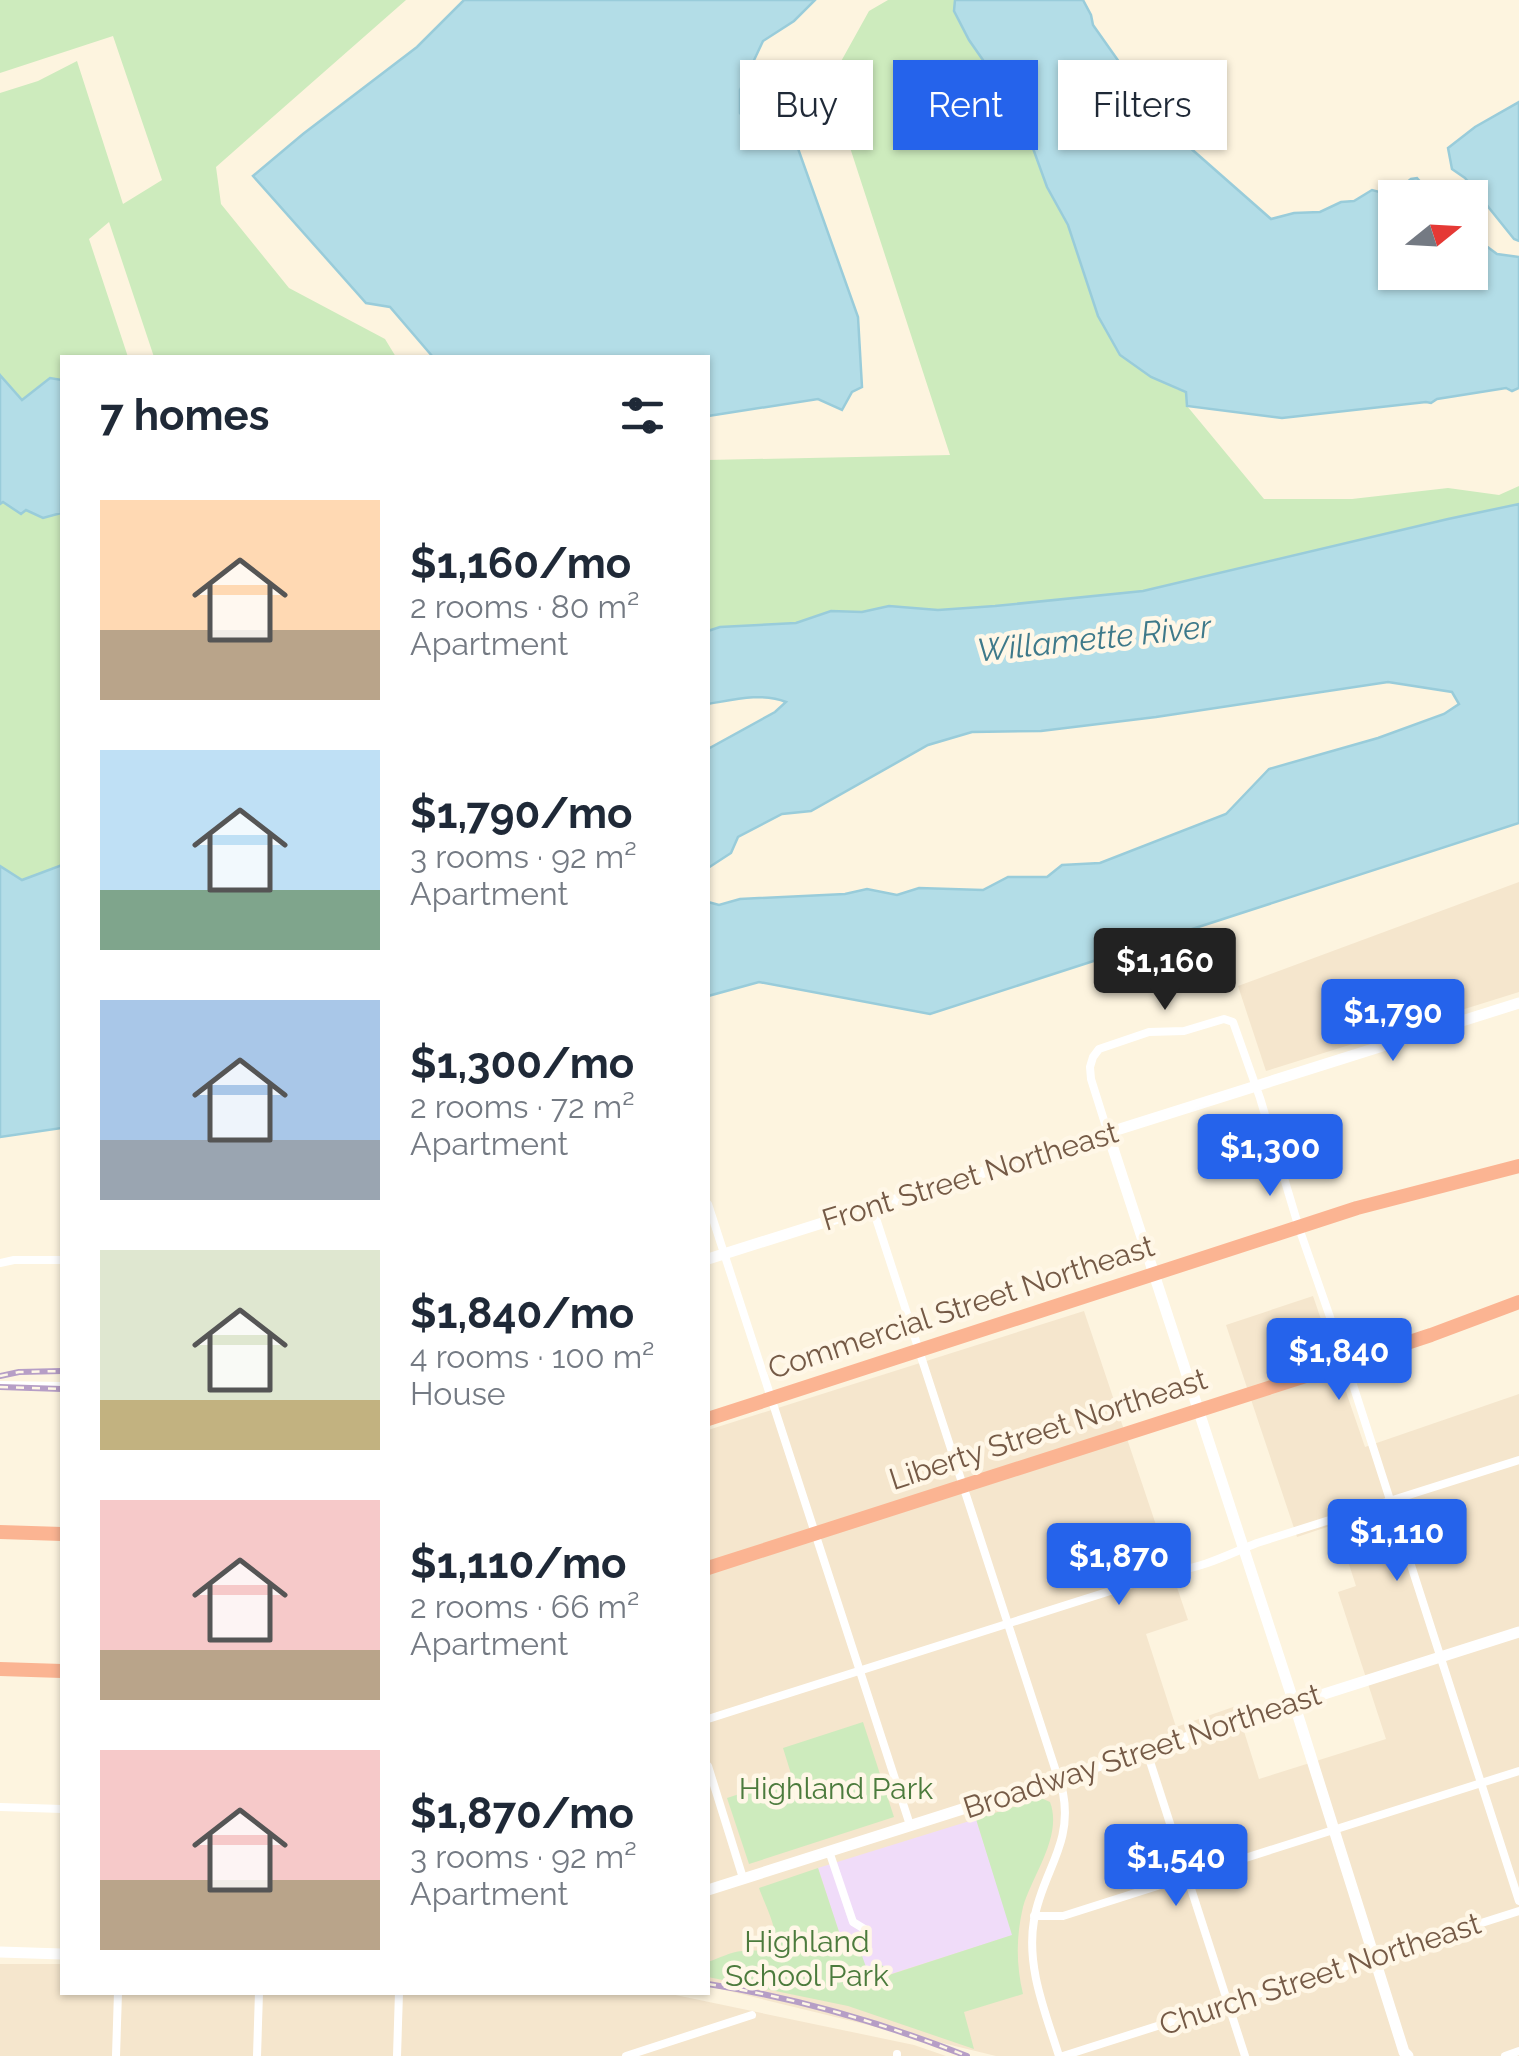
<!DOCTYPE html>
<meta charset="utf-8">
<style>
:root{--surface:#fff;--page:#f2f2f3;--text:#1f2937;--muted:#747a83;--accent:#2563eb}
body{margin:0;font-family:Raleway,sans-serif;background:var(--page);color:var(--text);height:100vh;display:flex;flex-direction:column;font-size:38px;white-space:nowrap}
*{box-sizing:border-box;margin:0}
p{font-size:32px;color:var(--muted)}
.icon{flex:none;width:55px;height:55px;fill:none;stroke:currentColor;stroke-width:2;stroke-linecap:round;stroke-linejoin:round}
.map{position:relative;flex:1;overflow:hidden}
.drawer{position:absolute;left:60px;top:355px;width:650px;height:1640px;display:flex;flex-direction:column;background:var(--surface);border-radius:0px;box-shadow:0 2px 8px #0004}
.drawer>*{flex:none}
.top-card{position:absolute;left:740px;top:60px;width:628px;height:90px;display:flex;gap:20px}
.needle{width:65px;rotate:72deg}
.fabs{position:absolute;left:1378px;top:180px;display:grid;gap:20px}
.fabs a{display:grid;place-items:center;width:110px;height:110px;border-radius:0px;background:var(--surface);box-shadow:0 2px 8px #0004;font-size:50px}
.price{position:absolute;translate:-50% -85px;padding:0 22px;border-radius:10px;background:var(--accent);color:#fff;font-size:32px;line-height:65px;filter:drop-shadow(0 2px 5px #0008)}
.price::after{content:'';position:absolute;left:50%;top:60px;width:30px;height:22px;margin-left:-15px;background:inherit;clip-path:polygon(0 0,100% 0,50% 100%)}
.price.active{background:#222;color:#fff}
ul{padding:0;list-style:none}
li{display:flex;align-items:center;gap:30px;height:250px;padding:0 40px}
li span{display:grid;place-items:center;flex:none;width:280px;height:200px;border-radius:0px;color:#555}
li>.icon{margin-inline-start:auto}
span .icon{width:120px;height:120px;fill:#fffc;stroke-width:1}
li b{font-size:42px}
h2{display:flex;justify-content:space-between;align-items:center;height:120px;padding:0 40px;font-size:42px}
.chip{padding:0 35px;border-radius:0px;background:var(--surface);box-shadow:0 2px 8px #0004;font-size:35px;line-height:90px}
.chip.active{background:var(--accent);color:#fff}
.map>svg:first-child{display:block}
.residential{fill:#f5e6cd}
.education{fill:#f0dcf9}
.green{fill:#cdebbd}
.water{fill:#b3dde7;stroke:#99ccda;stroke-width:2.5}
.lines{fill:none;stroke-linecap:round;stroke-linejoin:round}
.street{stroke:#fff;stroke-width:8}
.secondary{stroke:#fff;stroke-width:11}
.highway{stroke:#fbb492;stroke-width:14}
.rail-casing{stroke:#b69ec6;stroke-width:6}
.rail{stroke:#fff7e7;stroke-width:2.5;stroke-dasharray:8;stroke-linecap:butt}
.labels{text-anchor:middle;dominant-baseline:central;stroke-width:9;stroke-linejoin:round;paint-order:stroke}
.street-label{font-size:30px;fill:#755a46;stroke:#fff7e7}
.park-label{font-size:30px;fill:#4c7b3d;stroke:#fff7e7}
.water-label{font-size:32px;font-style:italic;fill:#3e798a;stroke:#fff7e7}
</style>
<div class="map">
<svg width="1519" height="2056" viewBox="0 0 1519 2056">
<rect width="100%" height="100%" fill="#fdf4df"/>
<g class="residential">
<path d="M 1519,882 L 1519,992 L 1266,1071 L 1238,986 Z"/>
<path d="M 1313,1296 L 1365,1447 L 1519,1394 L 1519,2056 L 996,2056 L 708,1986 L 708,1430 L 1084,1311 L 1188,1620 L 1146,1634 L 1176,1727 L 1236,1706 L 1259,1779 L 1386,1739 L 1338,1592 L 1356,1586 L 1336,1524 L 1297,1537 L 1226,1325 Z"/>
<path d="M 0,1964 L 62,1964 L 62,1992 L 666,1993 L 914,2045 L 946,2056 L 0,2056 Z"/>
</g>
<path class="education" d="M 976,1819 L 1013,1935 L 888,1975 L 866,1968 L 845,1951 L 818,1868 Z"/>
<g class="green">
<path d="M 0,0 L 406,0 L 216,167 L 221,204 L 289,288 L 385,339 L 396,357 L 154,357 L 109,222 L 89,239 L 128,357 L 62,358 L 62,865 L 22,880 L 0,866 L 0,93 L 38,81 L 77,61 L 123,204 L 162,180 L 113,36 L 0,73 Z"/>
<path d="M 888,0 L 955,0 L 954,11 L 969,40 L 1006,93 L 1026,129 L 1047,187 L 1068,225 L 1098,316 L 1176,389 L 1187,392 L 1187,406 L 1264,499 L 1352,499 L 1448,488 L 1499,495 L 1519,486 L 1519,504 L 1448,519 L 1143,591 L 995,606 L 938,610 L 889,606 L 862,612 L 831,611 L 796,623 L 720,627 L 708,631 L 708,460 L 950,455 L 829,83 L 869,11 Z"/>
<path d="M 863,1722 L 894,1817 L 749,1864 L 727,1798 L 792,1777 L 783,1748 Z"/>
<path d="M 1041,1798 L 1050,1802 C 1063,1836 1032,1875 1023,1907 C 1016,1936 1016,1965 1023,1994 L 964,2012 L 974,2049 L 848,2006 L 708,1977 L 708,1962 C 719,1958 731,1952 742,1951 C 759,1948 761,1956 775,1941 C 777,1926 764,1903 759,1888 L 818,1868 L 845,1950 L 856,1948 L 860,1950 L 866,1967 L 880,1964 L 886,1968 L 889,1975 L 1012,1935 L 976,1819 Z"/>
</g>
<g class="water">
<path d="M 464,0 L 815,0 L 794,21 L 763,41 L 740,90 L 740,113 L 753,129 L 767,138 L 790,126 L 858,317 L 862,387 L 852,392 L 842,410 L 818,399 L 708,416 L 708,358 L 433,357 L 390,307 L 366,303 L 253,176 L 303,134 L 417,47 Z"/>
<path d="M 955,0 L 1083,0 L 1091,15 L 1093,25 L 1153,110 L 1171,131 L 1271,219 L 1294,213 L 1320,212 L 1341,202 L 1354,201 L 1372,190 L 1391,195 L 1411,179 L 1417,178 L 1434,197 L 1395,198 L 1395,272 L 1470,272 L 1470,234 L 1497,254 L 1519,257 L 1519,388 L 1512,391 L 1506,388 L 1437,399 L 1431,403 L 1426,402 L 1282,418 L 1187,406 L 1186,392 L 1151,377 L 1120,355 L 1098,316 L 1068,225 L 1047,187 L 1026,129 L 1006,93 L 969,40 L 954,11 Z"/>
<path d="M 1519,102 L 1519,241 L 1514,239 L 1465,178 L 1452,169 L 1448,148 L 1475,127 Z"/>
<path d="M 0,375 L 22,400 L 50,378 L 62,380 L 61,513 L 43,518 L 26,510 L 21,514 L 3,502 L 0,504 Z"/>
<path d="M 1519,504 L 1519,823 L 930,1014 L 759,982 L 708,996 L 708,902 L 719,905 L 740,899 L 845,894 L 867,889 L 897,895 L 919,888 L 983,890 L 1008,877 L 1047,877 L 1062,865 L 1100,863 L 1226,814 L 1269,769 L 1378,738 L 1444,714 L 1459,704 L 1452,692 L 1388,682 L 1156,717 L 1041,731 L 972,732 L 928,745 L 811,811 L 782,814 L 738,837 L 731,853 L 708,868 L 708,749 L 775,712 L 786,702 C 763,692 732,700 708,704 L 708,631 L 720,627 L 796,623 L 831,611 L 862,612 L 889,606 L 938,610 L 995,606 L 1143,591 L 1448,519 Z"/>
<path d="M 62,865 L 62,1128 L 0,1137 L 0,866 L 22,880 Z"/>
</g>
<g class="lines">
<g class="street">
<path d="M 1108,1133 L 1091,1079 L 1090,1067 L 1093,1057 L 1099,1049 L 1149,1032 L 1184,1031 L 1224,1019 L 1233,1022 L 1260,1098 L 1299,1228 L 1346,1363 L 1519,1901"/>
<path d="M 708,1204 L 910,1825"/>
<path d="M 872,1206 L 1063,1793 C 1073,1845 1042,1872 1034,1920 C 1026,1967 1045,2011 1059,2056"/>
<path d="M 0,1263 L 14,1260 L 62,1260"/>
<path d="M 0,1385 L 62,1386"/>
<path d="M 708,1719 L 1173,1571 C 1203,1568 1229,1554 1257,1543 L 1519,1460"/>
<path d="M 1146,1749 L 1245,2056"/>
<path d="M 708,1766 L 743,1878"/>
<path d="M 0,1807 L 62,1809"/>
<path d="M 829,1851 L 853,1922 L 866,1930"/>
<path d="M 1034,1916 L 1063,1916 L 1519,1771"/>
<path d="M 897,2054 L 897,2056"/>
<path d="M 116,2056 L 118,1992"/>
<path d="M 257,2056 L 259,1992"/>
<path d="M 397,2056 L 399,1992"/>
<path d="M 626,2056 L 752,2015"/>
<path d="M 1063,2056 L 1519,1911"/>
<path d="M 1505,2056 L 1519,2051"/>
</g>
<g class="secondary">
<path d="M 1108,1133 L 1294,1703 L 1404,2052 L 1408,2056"/>
<path d="M 708,1259 L 1519,1003"/>
<path d="M 708,1890 L 1519,1632"/>
<path d="M 0,1952 L 62,1954"/>
</g>
<g class="highway">
<path d="M 708,1419 L 1357,1208 L 1519,1166"/>
<path d="M 0,1532 L 62,1534"/>
<path d="M 708,1568 L 1346,1363 L 1431,1335 L 1519,1302"/>
<path d="M 0,1669 L 62,1671"/>
</g>
<g class="rail-casing">
<g id="rail">
<path d="M 0,1376 L 19,1372 L 62,1371"/>
<path d="M 0,1387 L 62,1389"/>
<path d="M 708,1984 C 797,1998 883,2023 967,2056"/>
</g>
</g>
<use href="#rail" class="rail"/>
</g>
<g class="labels">
<g class="street-label">
<text transform="translate(970 1176) rotate(-17)">Front Street Northeast</text>
<text transform="translate(961 1307) rotate(-18)">Commercial Street Northeast</text>
<text transform="translate(1048 1429) rotate(-18)">Liberty Street Northeast</text>
<text transform="translate(1142 1751) rotate(-18)">Broadway Street Northeast</text>
<text transform="translate(1320 1974) rotate(-18)">Church Street Northeast</text>
</g>
<g class="park-label">
<text x="836" y="1788">Highland Park</text>
<text x="807" y="1941">Highland<tspan x="807" dy="34">School Park</tspan></text>
</g>
<g class="water-label">
<text transform="translate(1094 638) rotate(-6)">Willamette River</text>
</g>
</g>
</svg>
<div class="fabs">
<a><svg class="needle" viewBox="-14 -14 28 28"><path d="M0-13l5 13h-10z" fill="#e53935"/><path d="M0 13l5-13h-10z" fill="#747a83"/></svg></a>
</div>
<b class="price active" style="left:1165px;top:1013px">$1,160</b>
<b class="price" style="left:1393px;top:1064px">$1,790</b>
<b class="price" style="left:1270px;top:1199px">$1,300</b>
<b class="price" style="left:1339px;top:1403px">$1,840</b>
<b class="price" style="left:1397px;top:1584px">$1,110</b>
<b class="price" style="left:1119px;top:1608px">$1,870</b>
<b class="price" style="left:1176px;top:1909px">$1,540</b>
<div class="top-card">
<a class="chip">Buy</a>
<a class="chip active">Rent</a>
<a class="chip">Filters</a>
</div>
<section class="drawer">
<h2>7 homes<svg class="icon" aria-label="filters" viewBox="0 0 24 24"><path d="M4 7h16M4 17h16"/><circle cx="9" cy="7" r="2"/><circle cx="15" cy="17" r="2"/></svg></h2>
<ul>
<li><span style="background:linear-gradient(#ffd9b3 65%,#b9a48a 0)"><svg class="icon" aria-label="home" viewBox="0 0 24 24"><path d="M3 11l9-7 9 7M6 9v11h12V9"/></svg></span><div><b>$1,160/mo</b><p>2 rooms · 80 m²</p><p>Apartment</p></div></li>
<li><span style="background:linear-gradient(#bfe0f5 70%,#7fa58c 0)"><svg class="icon" aria-label="home" viewBox="0 0 24 24"><path d="M3 11l9-7 9 7M6 9v11h12V9"/></svg></span><div><b>$1,790/mo</b><p>3 rooms · 92 m²</p><p>Apartment</p></div></li>
<li><span style="background:linear-gradient(#a9c7e8 70%,#9aa5b1 0)"><svg class="icon" aria-label="home" viewBox="0 0 24 24"><path d="M3 11l9-7 9 7M6 9v11h12V9"/></svg></span><div><b>$1,300/mo</b><p>2 rooms · 72 m²</p><p>Apartment</p></div></li>
<li><span style="background:linear-gradient(#dfe7d0 75%,#c2b280 0)"><svg class="icon" aria-label="home" viewBox="0 0 24 24"><path d="M3 11l9-7 9 7M6 9v11h12V9"/></svg></span><div><b>$1,840/mo</b><p>4 rooms · 100 m²</p><p>House</p></div></li>
<li><span style="background:linear-gradient(#f6c9c9 75%,#b9a48a 0)"><svg class="icon" aria-label="home" viewBox="0 0 24 24"><path d="M3 11l9-7 9 7M6 9v11h12V9"/></svg></span><div><b>$1,110/mo</b><p>2 rooms · 66 m²</p><p>Apartment</p></div></li>
<li><span style="background:linear-gradient(#f6c9c9 65%,#b9a48a 0)"><svg class="icon" aria-label="home" viewBox="0 0 24 24"><path d="M3 11l9-7 9 7M6 9v11h12V9"/></svg></span><div><b>$1,870/mo</b><p>3 rooms · 92 m²</p><p>Apartment</p></div></li>
</ul>
</section>
</div>
